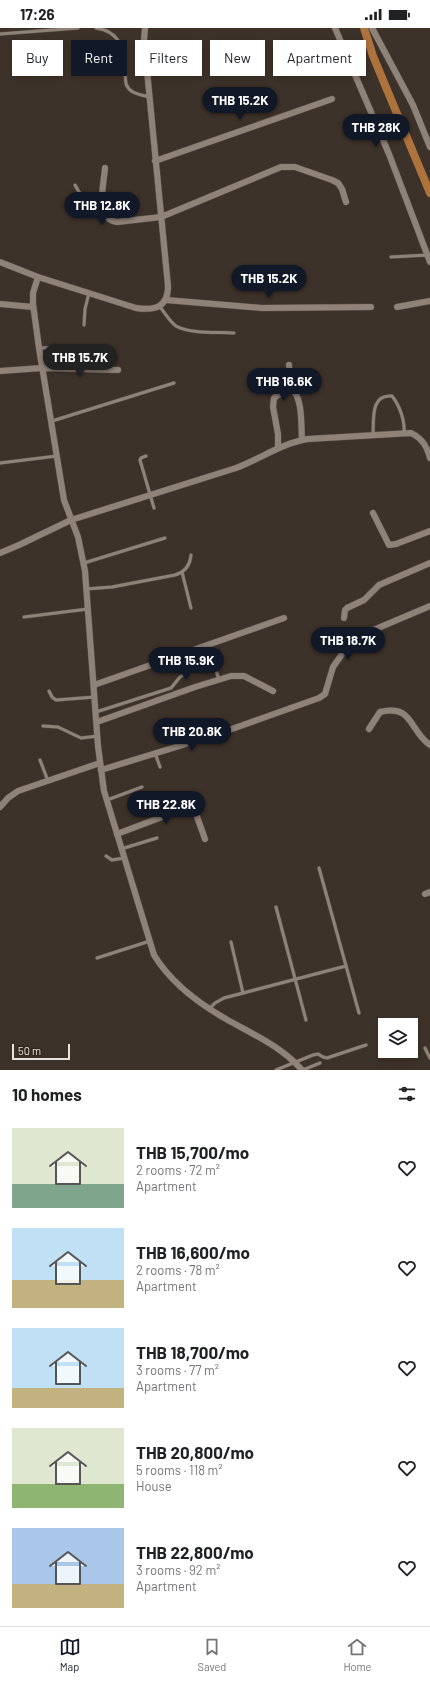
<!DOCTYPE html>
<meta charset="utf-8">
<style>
:root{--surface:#fff;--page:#f6f6f6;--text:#202124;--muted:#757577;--line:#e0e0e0;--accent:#111827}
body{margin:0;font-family:Barlow,sans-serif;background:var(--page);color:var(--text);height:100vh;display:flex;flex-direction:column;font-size:15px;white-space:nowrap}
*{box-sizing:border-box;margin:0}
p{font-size:13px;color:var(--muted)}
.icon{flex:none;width:22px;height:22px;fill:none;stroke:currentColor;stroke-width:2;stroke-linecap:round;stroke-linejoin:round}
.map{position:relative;height:1042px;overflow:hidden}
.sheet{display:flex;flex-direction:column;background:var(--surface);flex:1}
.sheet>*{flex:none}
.banner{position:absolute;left:12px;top:12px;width:406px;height:36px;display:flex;gap:8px}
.tools{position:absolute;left:378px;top:990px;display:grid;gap:8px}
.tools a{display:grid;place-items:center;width:40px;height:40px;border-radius:0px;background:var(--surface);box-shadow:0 2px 6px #0003;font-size:20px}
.scale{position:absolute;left:12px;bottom:10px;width:58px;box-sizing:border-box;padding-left:4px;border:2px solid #e8e1dc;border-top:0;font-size:11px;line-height:14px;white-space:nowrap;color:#e8e1dc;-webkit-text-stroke:3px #32281f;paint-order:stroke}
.price{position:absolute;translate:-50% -34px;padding:0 9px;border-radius:14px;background:var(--accent);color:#fff;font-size:13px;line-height:26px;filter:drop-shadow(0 1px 2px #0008)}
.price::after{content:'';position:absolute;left:50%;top:24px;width:12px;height:9px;margin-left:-6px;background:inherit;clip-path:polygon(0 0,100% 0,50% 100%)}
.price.on{background:#222;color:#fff}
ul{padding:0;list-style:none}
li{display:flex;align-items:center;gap:12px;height:100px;padding:0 12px}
li span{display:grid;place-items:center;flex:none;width:112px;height:80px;border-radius:0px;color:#555}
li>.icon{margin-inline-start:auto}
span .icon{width:48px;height:48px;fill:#fffc;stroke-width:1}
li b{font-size:17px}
h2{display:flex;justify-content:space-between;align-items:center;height:48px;padding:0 12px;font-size:17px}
.tag{padding:0 14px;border-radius:0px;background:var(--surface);box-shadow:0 2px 6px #0003;font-size:14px;line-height:36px}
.tag.on{background:var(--accent);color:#fff}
.status{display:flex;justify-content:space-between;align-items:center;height:28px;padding:0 20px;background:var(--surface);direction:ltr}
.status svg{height:11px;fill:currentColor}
.menu{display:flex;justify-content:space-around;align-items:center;height:56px;border-top:1px solid var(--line);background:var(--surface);font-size:11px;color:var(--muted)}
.menu a{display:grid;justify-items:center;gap:2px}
.menu .on{color:var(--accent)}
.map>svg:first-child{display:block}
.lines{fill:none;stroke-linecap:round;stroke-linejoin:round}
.canal{stroke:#ae723c;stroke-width:8}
.lane-casing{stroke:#564e47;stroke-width:4}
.street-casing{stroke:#564e47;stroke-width:7}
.lane{stroke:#8f8278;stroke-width:3}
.street{stroke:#8f8278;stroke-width:6}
</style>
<div class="status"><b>17:26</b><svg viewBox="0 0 49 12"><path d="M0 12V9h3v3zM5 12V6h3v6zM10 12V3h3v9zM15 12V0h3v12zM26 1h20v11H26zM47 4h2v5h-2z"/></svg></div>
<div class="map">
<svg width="430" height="1042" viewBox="0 0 430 1042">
<rect width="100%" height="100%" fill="#3d3229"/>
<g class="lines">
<path class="canal" d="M 364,0 L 373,28 L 430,165"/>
<g class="lane-casing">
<g id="lane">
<path d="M 96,0 C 127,4 123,32 126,56 C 130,66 139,66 149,69"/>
<path d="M 0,6 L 78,0"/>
<path d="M 75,157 C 82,170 88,178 103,183"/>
<path d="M 391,229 L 428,227"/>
<path d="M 160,279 C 165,285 170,294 176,298 C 190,306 218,304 234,305"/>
<path d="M 84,297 L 85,281 L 89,265"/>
<path d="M 39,320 L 79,319"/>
<path d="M 52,393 L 174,355"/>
<path d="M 373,407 C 374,392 370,366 392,368 C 400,378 405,393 404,405"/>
<path d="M 146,428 L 141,430 L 140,432 L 154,480"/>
<path d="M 0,435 L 57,428"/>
<path d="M 84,535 L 165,510"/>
<path d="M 182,544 L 191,580"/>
<path d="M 86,561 L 112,559 L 175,547 C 185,544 190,538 191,527"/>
<path d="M 24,589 L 88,581"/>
<path d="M 215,639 L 219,652"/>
<path d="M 49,663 L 52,669 L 56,672 L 95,669"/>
<path d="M 96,684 L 171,660 L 180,649 L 187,645"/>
<path d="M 43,698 L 58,699 L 81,710 L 98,708"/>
<path d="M 155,725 L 160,739"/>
<path d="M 40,732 L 48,753"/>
<path d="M 107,772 L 142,759"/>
<path d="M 121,821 L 157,810"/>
<path d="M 106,828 L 112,832 L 124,830"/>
<path d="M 319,840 L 359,985"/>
<path d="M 276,879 L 306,992"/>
<path d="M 231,914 L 243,965"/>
<path d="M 97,930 L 150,913"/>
<path d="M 210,980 L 215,975 L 224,970 L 346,938"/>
<path d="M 425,1020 L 430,1030"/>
<path d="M 276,1042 L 313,1027 L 318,1026 L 323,1029 L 327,1030 L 366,1017"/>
<path d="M 303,1042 L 320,1035"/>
</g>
</g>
<g class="street-casing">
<g id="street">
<path d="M 335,0 L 389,126 L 430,234"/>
<path d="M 372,0 L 413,77 L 430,119"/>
<path d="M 155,133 L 332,71"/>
<path d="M 105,140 C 104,156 94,191 117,194 L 161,189 L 281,139 L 295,139 L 332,152 L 338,155 L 342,161 L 346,174"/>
<path d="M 0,234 L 38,249 L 136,280 C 155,283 168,279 168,258 L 144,12 L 145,0"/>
<path d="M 38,249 L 33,265 L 33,276 L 39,320 L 64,472 L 78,509 L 85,543 L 98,718 L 104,763 L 154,927 C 171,955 198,975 226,991 C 254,1007 281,1018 302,1042"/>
<path d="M 166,272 L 262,280 L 371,279"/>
<path d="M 0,276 L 33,279"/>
<path d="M 397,279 L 430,273"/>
<path d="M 0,343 L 42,340 L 118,342"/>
<path d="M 291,361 C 303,368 301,398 302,412"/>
<path d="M 278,420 L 278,406 L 273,379 L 274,370 L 278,367 L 291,361 L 289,337"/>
<path d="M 373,485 L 389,517 L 396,516 L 430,503"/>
<path d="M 0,525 L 19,517 L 71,492 L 236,440 C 260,431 282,415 308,411 L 411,405 C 422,410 427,418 430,430"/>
<path d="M 344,590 L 345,582 L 347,580 L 364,572 L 379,557 L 430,535"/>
<path d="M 94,657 L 284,590"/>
<path d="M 97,694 L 195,659 L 231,648 L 244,648 L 273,663"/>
<path d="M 369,701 L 380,684 C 413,676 409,702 430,717"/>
<path d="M 101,742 L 215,707 L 319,670 L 325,666 L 333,639 L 345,622 L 364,606 L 430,578"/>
<path d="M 0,779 L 8,770 L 18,763 L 100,735"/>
<path d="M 117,806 L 183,781 L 189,780 L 195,783 L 205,811"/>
<path d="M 425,866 L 430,864"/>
</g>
</g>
<use href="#lane" class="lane"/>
<use href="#street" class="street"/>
</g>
</svg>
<div class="tools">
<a><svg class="icon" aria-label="layers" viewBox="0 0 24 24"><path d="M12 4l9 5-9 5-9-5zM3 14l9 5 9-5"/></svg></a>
</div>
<div class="scale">50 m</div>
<b class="price" style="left:240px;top:93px">THB 15.2K</b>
<b class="price" style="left:376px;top:120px">THB 28K</b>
<b class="price" style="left:102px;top:198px">THB 12.8K</b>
<b class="price" style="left:269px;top:271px">THB 15.2K</b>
<b class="price on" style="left:80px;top:350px">THB 15.7K</b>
<b class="price" style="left:284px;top:374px">THB 16.6K</b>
<b class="price" style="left:348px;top:633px">THB 18.7K</b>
<b class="price" style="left:186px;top:653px">THB 15.9K</b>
<b class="price" style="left:192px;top:724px">THB 20.8K</b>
<b class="price" style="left:166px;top:797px">THB 22.8K</b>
<div class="banner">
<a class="tag">Buy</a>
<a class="tag on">Rent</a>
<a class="tag">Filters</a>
<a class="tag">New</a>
<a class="tag">Apartment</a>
</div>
</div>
<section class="sheet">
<h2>10 homes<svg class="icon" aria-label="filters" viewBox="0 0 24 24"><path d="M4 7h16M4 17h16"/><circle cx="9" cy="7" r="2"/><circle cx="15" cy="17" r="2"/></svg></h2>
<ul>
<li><span style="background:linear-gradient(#dfe7d0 70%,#7fa58c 0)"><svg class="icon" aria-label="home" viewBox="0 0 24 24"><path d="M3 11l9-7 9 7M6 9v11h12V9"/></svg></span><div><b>THB 15,700/mo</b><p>2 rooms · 72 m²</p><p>Apartment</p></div><svg class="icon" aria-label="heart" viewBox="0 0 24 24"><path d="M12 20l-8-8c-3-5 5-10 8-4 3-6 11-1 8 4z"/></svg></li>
<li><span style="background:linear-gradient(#bfe0f5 65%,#c2b280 0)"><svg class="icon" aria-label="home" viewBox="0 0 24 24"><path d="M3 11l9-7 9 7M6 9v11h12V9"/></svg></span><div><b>THB 16,600/mo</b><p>2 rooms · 78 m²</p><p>Apartment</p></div><svg class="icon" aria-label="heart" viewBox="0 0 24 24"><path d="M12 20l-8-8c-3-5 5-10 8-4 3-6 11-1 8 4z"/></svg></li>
<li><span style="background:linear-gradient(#bfe0f5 75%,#c2b280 0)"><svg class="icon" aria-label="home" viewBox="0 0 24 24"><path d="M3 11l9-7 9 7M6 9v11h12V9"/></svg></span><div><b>THB 18,700/mo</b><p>3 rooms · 77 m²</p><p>Apartment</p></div><svg class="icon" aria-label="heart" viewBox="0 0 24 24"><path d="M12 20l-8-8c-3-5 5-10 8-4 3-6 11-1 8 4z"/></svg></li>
<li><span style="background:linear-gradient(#dfe7d0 70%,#8fb573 0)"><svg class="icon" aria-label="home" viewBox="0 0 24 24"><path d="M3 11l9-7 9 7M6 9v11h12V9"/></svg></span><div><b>THB 20,800/mo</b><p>5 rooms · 118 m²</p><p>House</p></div><svg class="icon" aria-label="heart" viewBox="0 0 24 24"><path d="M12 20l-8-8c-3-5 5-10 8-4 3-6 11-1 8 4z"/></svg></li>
<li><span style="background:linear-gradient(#a9c7e8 70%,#c2b280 0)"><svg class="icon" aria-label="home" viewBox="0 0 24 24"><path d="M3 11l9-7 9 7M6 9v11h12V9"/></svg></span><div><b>THB 22,800/mo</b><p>3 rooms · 92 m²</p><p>Apartment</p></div><svg class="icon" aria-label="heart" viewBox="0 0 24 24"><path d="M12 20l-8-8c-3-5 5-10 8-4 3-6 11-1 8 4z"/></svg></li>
</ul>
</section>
<nav class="menu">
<a class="on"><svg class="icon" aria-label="map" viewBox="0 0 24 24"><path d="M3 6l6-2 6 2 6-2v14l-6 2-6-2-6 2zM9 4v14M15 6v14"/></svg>Map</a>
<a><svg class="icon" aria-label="saved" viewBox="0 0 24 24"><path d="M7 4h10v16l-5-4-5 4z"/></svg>Saved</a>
<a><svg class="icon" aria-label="home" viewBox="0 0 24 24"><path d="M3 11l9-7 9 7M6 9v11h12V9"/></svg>Home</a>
</nav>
